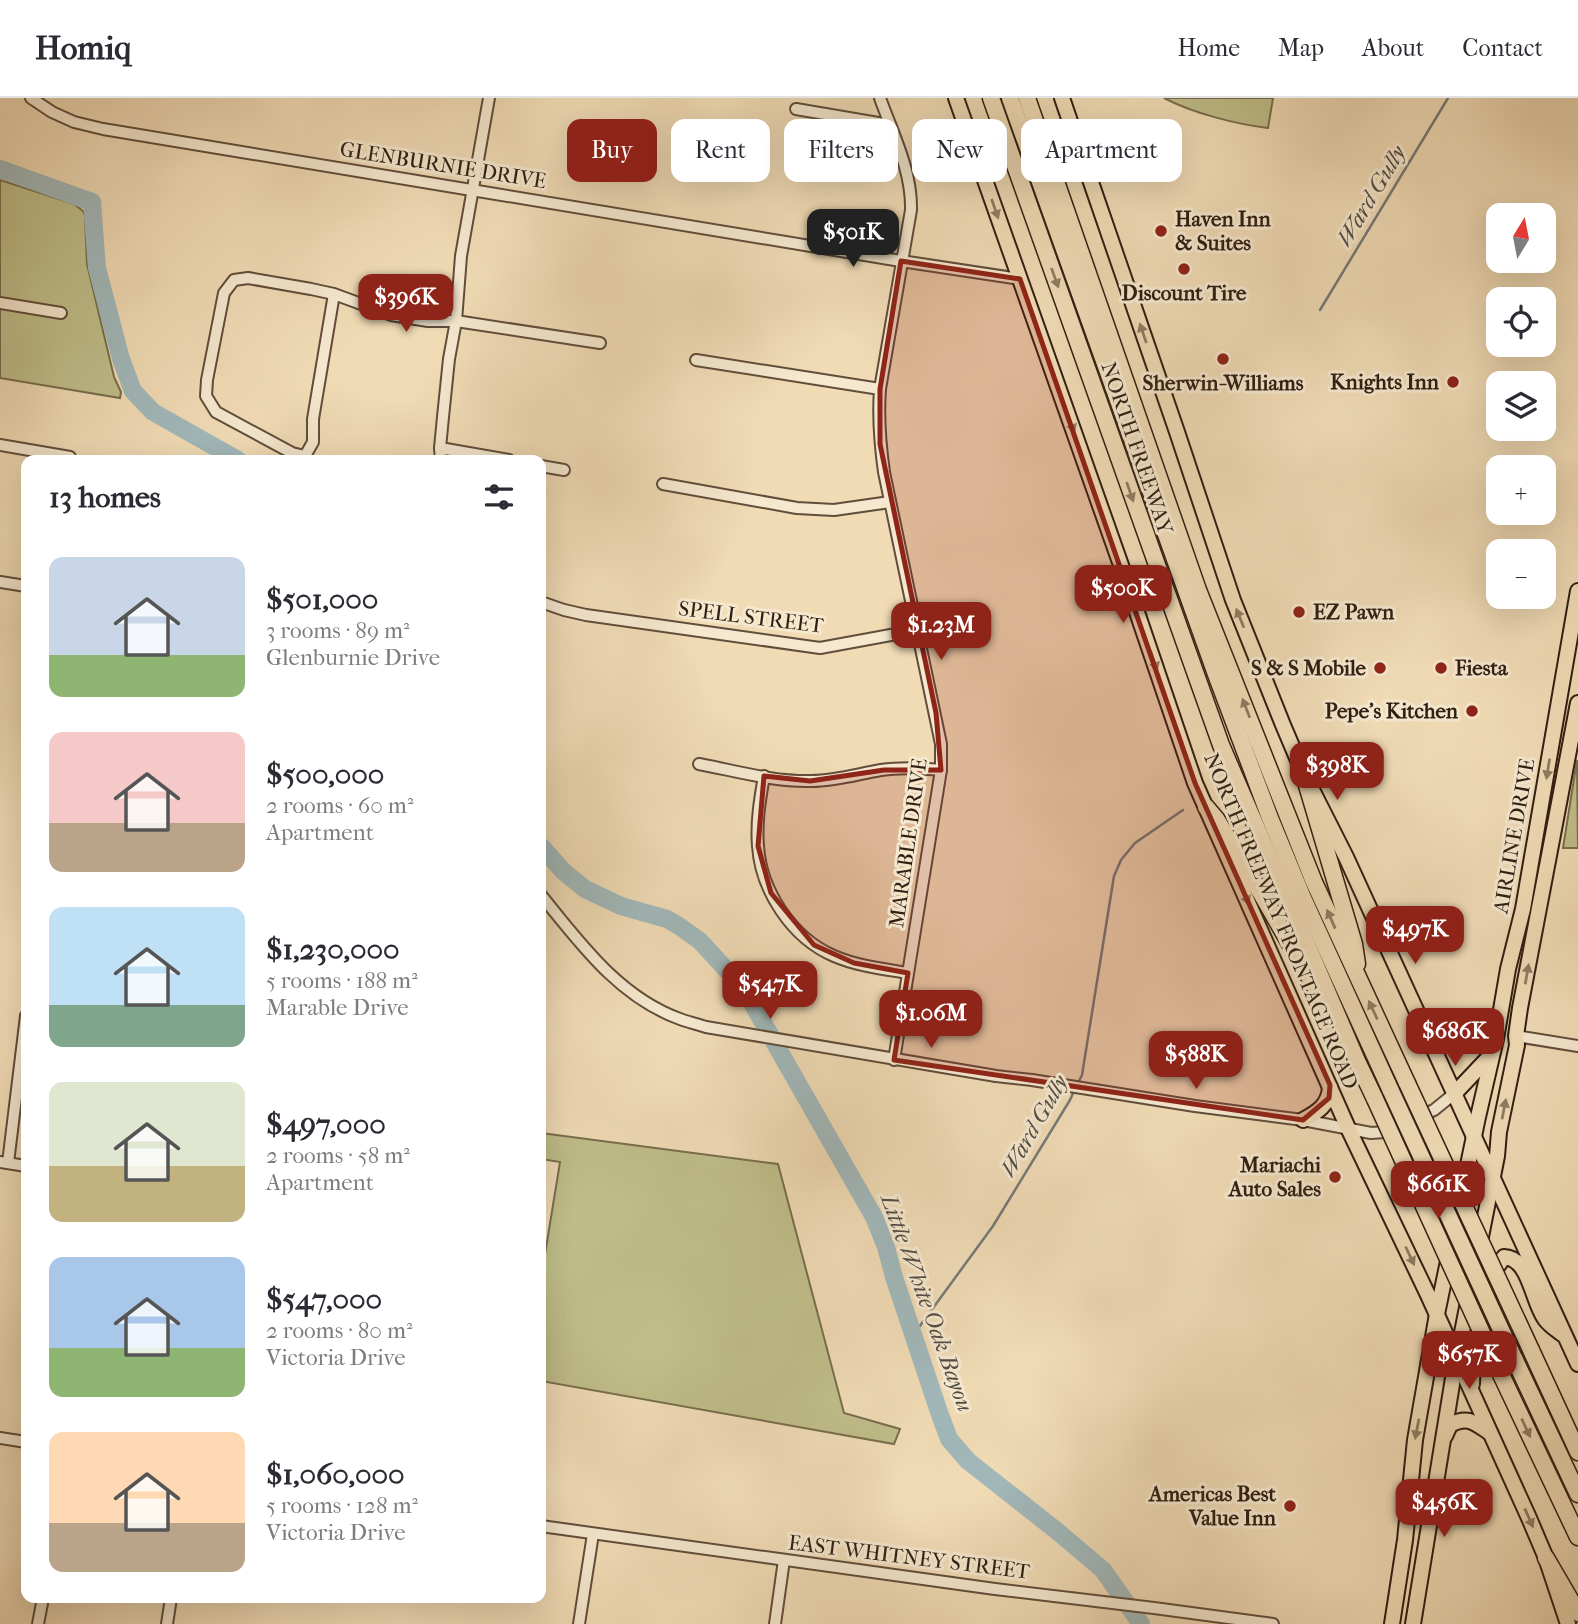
<!DOCTYPE html>
<meta charset="utf-8">
<style>
:root{--surface:#fff;--page:#f2f2f3;--text:#2b2b33;--muted:#7c7c81;--line:#e1e1e2;--accent:#8f2418}
body{margin:0;font-family:"IM FELL French Canon",serif;background:var(--page);color:var(--text);height:100vh;display:flex;flex-direction:column;font-size:26px;white-space:nowrap}
*{box-sizing:border-box;margin:0}
p{font-size:23px;color:var(--muted)}
.icon{flex:none;width:38px;height:38px;fill:none;stroke:currentColor;stroke-width:2;stroke-linecap:round;stroke-linejoin:round}
.map{position:relative;flex:1;overflow:hidden}
.details{position:absolute;left:21px;top:357px;width:525px;height:1148px;display:flex;flex-direction:column;background:var(--surface);border-radius:14px;box-shadow:0 7px 28px #0002}
.details>*{flex:none}
.hud{position:absolute;left:567px;top:21px;width:665px;height:63px;display:flex;gap:14px}
.needle{width:46px;rotate:10deg}
.fabs{position:absolute;left:1486px;top:105px;display:grid;gap:14px}
.fabs a{display:grid;place-items:center;width:70px;height:70px;border-radius:14px;background:var(--surface);box-shadow:0 7px 28px #0002;font-size:35px}
.price{position:absolute;translate:-50% -60px;padding:0 16px;border-radius:14px;background:var(--accent);color:#fff;font-size:23px;line-height:46px;filter:drop-shadow(0 2px 4px #0008)}
.price::after{content:'';position:absolute;left:50%;top:42px;width:21px;height:16px;margin-left:-10px;background:inherit;clip-path:polygon(0 0,100% 0,50% 100%)}
.price.current{background:#222;color:#fff}
ul{padding:0;list-style:none}
li{display:flex;align-items:center;gap:21px;height:175px;padding:0 28px}
li span{display:grid;place-items:center;flex:none;width:196px;height:140px;border-radius:14px;color:#555}
li>.icon{margin-inline-start:auto}
span .icon{width:84px;height:84px;fill:#fffc;stroke-width:1}
li b{font-size:30px}
h2{display:flex;justify-content:space-between;align-items:center;height:84px;padding:0 28px;font-size:30px}
.chip{padding:0 24px;border-radius:14px;background:var(--surface);box-shadow:0 7px 28px #0002;font-size:24px;line-height:63px}
.chip.current{background:var(--accent);color:#fff}
header{display:flex;align-items:center;gap:42px;box-sizing:border-box;height:98px;padding:0 35px;background:var(--surface);border-bottom:2px solid var(--line)}
header strong{font-size:33px}
nav{display:flex;gap:38px;margin-inline-start:auto;font-size:24px}
.map>svg:first-child{display:block}
.green{fill:#bfbe8a;stroke:#786e4e;stroke-width:2}
.lines{fill:none;stroke-linecap:round;stroke-linejoin:round}
.stream{stroke:#747a77;stroke-width:2.5}
.river{stroke:#a1b8ba;stroke-width:18}
.minor-casing{stroke:#614d3b;stroke-width:14}
.major-casing{stroke:#311e12;stroke-width:18}
.highway-casing{stroke:#311e12;stroke-width:19}
.minor{stroke:#f5e8cf;stroke-width:10}
.major{stroke:#f0dbb5;stroke-width:14}
.highway{stroke:#f0dbb5;stroke-width:16}
.highway-bridge-casing{stroke:#311e12;stroke-width:19;stroke-linecap:butt}
.highway-bridge{stroke:#f0dbb5;stroke-width:16}
.oneway{fill:#907c64}
.marked{fill:#8f2418;fill-opacity:0.2;stroke:#8f2418;stroke-width:5;stroke-linejoin:round}
.poi-dot{fill:#8f2418;stroke:#f5e8cf;stroke-width:2.5}
.labels{text-anchor:middle;dominant-baseline:central;stroke-width:6;stroke-linejoin:round;paint-order:stroke}
.street-label{font-size:21px;fill:#311e12;stroke:#f5e8cf}
.poi-label{font-size:21px;font-weight:bold;fill:#311e12;stroke:#f5e8cf;text-anchor:end}
.water-label{font-size:23px;font-style:italic;fill:#534c44;stroke:#f5e8cf}
</style>
<header>
<strong>Homiq</strong>
<nav><a>Home</a><a>Map</a><a>About</a><a>Contact</a></nav>
</header>
<div class="map">
<svg width="1578" height="1526" viewBox="0 0 1578 1526">
<rect width="100%" height="100%" fill="#f0dbb5"/>
<filter id="stains"><feTurbulence type="fractalNoise" baseFrequency=".00286" numOctaves="4"/><feColorMatrix values="0 0 0 0 .2 0 0 0 0 .09 0 0 0 0 .02 0 0 0 .5 -.17"/></filter>
<radialGradient id="worn" r=".72"><stop offset=".6" stop-color="#630" stop-opacity="0"/><stop offset="1" stop-color="#630" stop-opacity=".3"/></radialGradient>
<g class="green">
<path d="M 1164,0 L 1273,0 L 1268,30 C 1235,26 1193,15 1164,0 Z"/>
<path d="M 0,82 L 74,106 L 83,113 L 85,118 L 87,166 L 114,279 L 121,294 L 120,300 L 0,280 Z"/>
<path d="M 1577,662 L 1578,750 L 1563,750 Z"/>
<path d="M 541,1035 L 778,1066 L 844,1315 L 900,1331 L 894,1346 L 541,1283 L 541,1181 L 560,1064 L 541,1061 Z"/>
</g>
<g class="lines">
<g class="stream">
<path d="M 1320,212 L 1448,0"/>
<path d="M 1078,985 L 1082,977 L 1114,778 L 1121,762 L 1135,745 L 1183,712"/>
<path d="M 914,1236 L 993,1128 L 1070,1002 L 1075,991"/>
</g>
<g class="river">
<path d="M 0,71 L 92,104 L 97,170 L 121,261 L 133,293 L 153,314 L 238,362"/>
<path d="M 541,748 L 563,773 L 585,791 L 621,808 L 667,821 L 679,828 L 700,843 L 744,891 L 874,1119 L 886,1149 L 894,1179 L 939,1314 L 949,1341 L 968,1363 L 1057,1433 L 1103,1472 L 1141,1526"/>
</g>
<g class="minor-casing">
<g id="minor">
<path d="M 31,0 L 52,14 L 74,24 L 103,31 L 901,163 L 1020,181"/>
<path d="M 880,0 C 893,36 912,73 911,112 L 880,291 C 878,319 880,346 884,374 L 941,646 L 941,672 L 894,962"/>
<path d="M 796,11 L 890,27"/>
<path d="M 334,196 L 313,321 L 313,344 L 305,358 L 292,355 L 216,314 L 206,298 L 207,282 L 224,195 L 234,182 L 248,180 L 311,191 L 334,196 L 391,217 L 428,223 L 456,223 L 600,245"/>
<path d="M 0,205 L 61,215"/>
<path d="M 696,262 L 880,291"/>
<path d="M 0,347 L 70,359"/>
<path d="M 440,350 L 509,362"/>
<path d="M 441,362 L 440,350 L 443,319 L 449,261 L 456,223 L 461,158 L 489,0"/>
<path d="M 541,368 L 564,372"/>
<path d="M 663,386 L 797,410 L 834,412 L 890,404"/>
<path d="M 0,484 L 26,488"/>
<path d="M 541,504 L 564,512 L 586,517 L 820,550 L 918,532"/>
<path d="M 699,666 C 736,673 774,684 812,683 C 835,683 858,676 881,672 C 901,669 921,670 941,672"/>
<path d="M 764,678 C 760,701 756,724 758,748 C 761,793 792,840 834,858 C 857,868 883,871 908,875"/>
<path d="M 541,797 C 580,845 619,899 680,921 C 688,924 697,926 706,929 L 996,978 L 1032,982 L 1195,1008 L 1303,1022 L 1371,1035 L 1385,1034 L 1434,1012 L 1455,995"/>
<path d="M 1516,938 L 1578,948"/>
<path d="M 0,1064 L 26,1068"/>
<path d="M 8,1065 L 26,918"/>
<path d="M 0,1340 L 26,1344"/>
<path d="M 541,1428 L 995,1491 L 1154,1510 L 1273,1526"/>
<path d="M 38,1526 L 43,1500"/>
<path d="M 167,1526 L 171,1500"/>
<path d="M 579,1526 L 593,1436"/>
<path d="M 775,1526 L 784,1462"/>
</g>
</g>
<g class="major-casing">
<g id="major">
<path d="M 956,0 L 1122,470 L 1195,685 L 1348,1030 L 1428,1197 L 1529,1420 L 1546,1460 L 1568,1526"/>
<path d="M 1062,0 L 1176,331 L 1233,502 L 1283,627 L 1303,674 L 1346,759 L 1578,1266"/>
<path d="M 1455,995 L 1490,958"/>
<path d="M 1303,1022 C 1318,1014 1329,1007 1330,989"/>
<path d="M 1472,1286 L 1473,1262 L 1492,1183 L 1495,1172 L 1504,1159 C 1530,1160 1532,1204 1545,1221 C 1549,1227 1557,1232 1562,1236"/>
<path d="M 1445,1338 L 1450,1327 C 1468,1317 1475,1325 1490,1335"/>
<path d="M 1392,1526 L 1405,1442 L 1415,1342 L 1437,1216 L 1478,1019 L 1496,941 L 1508,871 L 1523,811 L 1578,493"/>
<path d="M 1413,1526 L 1453,1280 L 1497,1058 L 1499,1034 L 1517,947 L 1516,938 L 1520,910 L 1578,605"/>
</g>
</g>
<g class="highway-casing">
<g id="highway">
<path d="M 991,0 L 1221,647 L 1357,963 L 1375,1001"/>
<path d="M 1010,0 L 1217,579 L 1270,720 L 1303,800 L 1391,993"/>
<path d="M 1027,0 L 1198,492 L 1314,784 L 1407,985"/>
<path d="M 1303,674 L 1354,846 L 1357,866"/>
<path d="M 1206,709 L 1217,722 L 1262,797 L 1319,896"/>
<path d="M 1531,1252 L 1578,1354"/>
<path d="M 1514,1260 L 1578,1396"/>
<path d="M 1497,1268 L 1578,1439"/>
<path d="M 1546,1460 L 1578,1515"/>
</g>
</g>
<use href="#minor" class="minor"/>
<use href="#major" class="major"/>
<use href="#highway" class="highway"/>
<g class="highway-bridge-casing">
<g id="highway-bridge">
<path d="M 1407,985 L 1531,1252"/>
<path d="M 1391,993 L 1514,1260"/>
<path d="M 1375,1001 L 1497,1268"/>
</g>
</g>
<use href="#highway-bridge" class="highway-bridge"/>
</g>
<defs><path id="oneway-solid" d="M-6-.8H1V-3.2L6.5 0L1 3.2V.8H-6Z" transform="scale(1.75)"/></defs>
<g class="oneway">
<use href="#oneway-solid" transform="translate(995 111) rotate(71)"/>
<use href="#oneway-solid" transform="translate(1055 180) rotate(70)"/>
<use href="#oneway-solid" transform="translate(1143 235) rotate(-109)"/>
<use href="#oneway-solid" transform="translate(1071 325) rotate(70)"/>
<use href="#oneway-solid" transform="translate(1130 394) rotate(71)"/>
<use href="#oneway-solid" transform="translate(1240 520) rotate(-112)"/>
<use href="#oneway-solid" transform="translate(1154 563) rotate(71)"/>
<use href="#oneway-solid" transform="translate(1246 610) rotate(-111)"/>
<use href="#oneway-solid" transform="translate(1548 671) rotate(99)"/>
<use href="#oneway-solid" transform="translate(1245 797) rotate(66)"/>
<use href="#oneway-solid" transform="translate(1331 821) rotate(-114)"/>
<use href="#oneway-solid" transform="translate(1527 876) rotate(-80)"/>
<use href="#oneway-solid" transform="translate(1373 912) rotate(-115)"/>
<use href="#oneway-solid" transform="translate(1504 1011) rotate(-79)"/>
<use href="#oneway-solid" transform="translate(1410 1158) rotate(65)"/>
<use href="#oneway-solid" transform="translate(1526 1330) rotate(65)"/>
<use href="#oneway-solid" transform="translate(1417 1331) rotate(101)"/>
<use href="#oneway-solid" transform="translate(1529 1420) rotate(66)"/>
</g>
<path class="marked" d="M 901,163 L 1020,181 L 1195,685 L 1330,987 L 1329,1000 L 1303,1022 L 894,962 L 908,875 L 854,865 L 814,847 L 771,795 L 758,748 L 764,678 L 810,683 L 884,672 L 941,672 L 936,615 L 880,346 L 880,291 Z"/>
<g class="poi-dot">
<circle cx="1161" cy="133" r="7"/>
<circle cx="1184" cy="171" r="7"/>
<circle cx="1223" cy="261" r="7"/>
<circle cx="1453" cy="284" r="7"/>
<circle cx="1299" cy="514" r="7"/>
<circle cx="1380" cy="570" r="7"/>
<circle cx="1441" cy="570" r="7"/>
<circle cx="1472" cy="613" r="7"/>
<circle cx="1335" cy="1079" r="7"/>
<circle cx="1290" cy="1408" r="7"/>
</g>
<g class="labels">
<g class="street-label">
<text transform="translate(443 67) rotate(9)">GLENBURNIE DRIVE</text>
<text transform="translate(1137 350) rotate(71)">NORTH FREEWAY</text>
<text transform="translate(751 519) rotate(7)">SPELL STREET</text>
<text transform="translate(1514 738) rotate(-80)">AIRLINE DRIVE</text>
<text transform="translate(908 745) rotate(-82)">MARABLE DRIVE</text>
<text transform="translate(1281 823) rotate(67)">NORTH FREEWAY FRONTAGE ROAD</text>
<text transform="translate(909 1459) rotate(7)">EAST WHITNEY STREET</text>
</g>
<g class="poi-label">
<text x="1175" y="121" text-anchor="start">Haven Inn<tspan x="1175" dy="24">&amp; Suites</tspan></text>
<text x="1184" y="195" text-anchor="middle">Discount Tire</text>
<text x="1439" y="284">Knights Inn</text>
<text x="1223" y="285" text-anchor="middle">Sherwin-Williams</text>
<text x="1313" y="514" text-anchor="start">EZ Pawn</text>
<text x="1366" y="570">S &amp; S Mobile</text>
<text x="1455" y="570" text-anchor="start">Fiesta</text>
<text x="1458" y="613">Pepe's Kitchen</text>
<text x="1321" y="1067">Mariachi<tspan x="1321" dy="24">Auto Sales</tspan></text>
<text x="1276" y="1396">Americas Best<tspan x="1276" dy="24">Value Inn</tspan></text>
</g>
<g class="water-label">
<text transform="translate(1371 98) rotate(-59)">Ward Gully</text>
<text transform="translate(1034 1028) rotate(-60)">Ward Gully</text>
<text transform="translate(927 1205) rotate(70)">Little White Oak Bayou</text>
</g>
</g>
<rect width="100%" height="100%" filter="url(#stains)"/>
<rect width="100%" height="100%" fill="url(#worn)"/>
</svg>
<div class="fabs">
<a><svg class="needle" viewBox="-14 -14 28 28"><path d="M0-13l5 13h-10z" fill="#e53935"/><path d="M0 13l5-13h-10z" fill="#7c7c81"/></svg></a>
<a><svg class="icon" aria-label="locate" viewBox="0 0 24 24"><circle cx="12" cy="12" r="6"/><path d="M12 2v4M12 18v4M2 12h4M18 12h4"/></svg></a>
<a><svg class="icon" aria-label="layers" viewBox="0 0 24 24"><path d="M12 4l9 5-9 5-9-5zM3 14l9 5 9-5"/></svg></a>
<a>+</a>
<a>−</a>
</div>
<b class="price current" style="left:853px;top:171px">$501K</b>
<b class="price" style="left:406px;top:236px">$396K</b>
<b class="price" style="left:1123px;top:527px">$500K</b>
<b class="price" style="left:941px;top:564px">$1.23M</b>
<b class="price" style="left:1337px;top:704px">$398K</b>
<b class="price" style="left:1415px;top:868px">$497K</b>
<b class="price" style="left:770px;top:923px">$547K</b>
<b class="price" style="left:931px;top:952px">$1.06M</b>
<b class="price" style="left:1455px;top:970px">$686K</b>
<b class="price" style="left:1196px;top:993px">$588K</b>
<b class="price" style="left:1438px;top:1123px">$661K</b>
<b class="price" style="left:1469px;top:1293px">$657K</b>
<b class="price" style="left:1444px;top:1441px">$456K</b>
<div class="hud">
<a class="chip current">Buy</a>
<a class="chip">Rent</a>
<a class="chip">Filters</a>
<a class="chip">New</a>
<a class="chip">Apartment</a>
</div>
<section class="details">
<h2>13 homes<svg class="icon" aria-label="filters" viewBox="0 0 24 24"><path d="M4 7h16M4 17h16"/><circle cx="9" cy="7" r="2"/><circle cx="15" cy="17" r="2"/></svg></h2>
<ul>
<li><span style="background:linear-gradient(#c9d6e8 70%,#8fb573 0)"><svg class="icon" aria-label="home" viewBox="0 0 24 24"><path d="M3 11l9-7 9 7M6 9v11h12V9"/></svg></span><div><b>$501,000</b><p>3 rooms · 89 m²</p><p>Glenburnie Drive</p></div></li>
<li><span style="background:linear-gradient(#f6c9c9 65%,#b9a48a 0)"><svg class="icon" aria-label="home" viewBox="0 0 24 24"><path d="M3 11l9-7 9 7M6 9v11h12V9"/></svg></span><div><b>$500,000</b><p>2 rooms · 60 m²</p><p>Apartment</p></div></li>
<li><span style="background:linear-gradient(#bfe0f5 70%,#7fa58c 0)"><svg class="icon" aria-label="home" viewBox="0 0 24 24"><path d="M3 11l9-7 9 7M6 9v11h12V9"/></svg></span><div><b>$1,230,000</b><p>5 rooms · 188 m²</p><p>Marable Drive</p></div></li>
<li><span style="background:linear-gradient(#dfe7d0 60%,#c2b280 0)"><svg class="icon" aria-label="home" viewBox="0 0 24 24"><path d="M3 11l9-7 9 7M6 9v11h12V9"/></svg></span><div><b>$497,000</b><p>2 rooms · 58 m²</p><p>Apartment</p></div></li>
<li><span style="background:linear-gradient(#a9c7e8 65%,#8fb573 0)"><svg class="icon" aria-label="home" viewBox="0 0 24 24"><path d="M3 11l9-7 9 7M6 9v11h12V9"/></svg></span><div><b>$547,000</b><p>2 rooms · 80 m²</p><p>Victoria Drive</p></div></li>
<li><span style="background:linear-gradient(#ffd9b3 65%,#b9a48a 0)"><svg class="icon" aria-label="home" viewBox="0 0 24 24"><path d="M3 11l9-7 9 7M6 9v11h12V9"/></svg></span><div><b>$1,060,000</b><p>5 rooms · 128 m²</p><p>Victoria Drive</p></div></li>
</ul>
</section>
</div>
